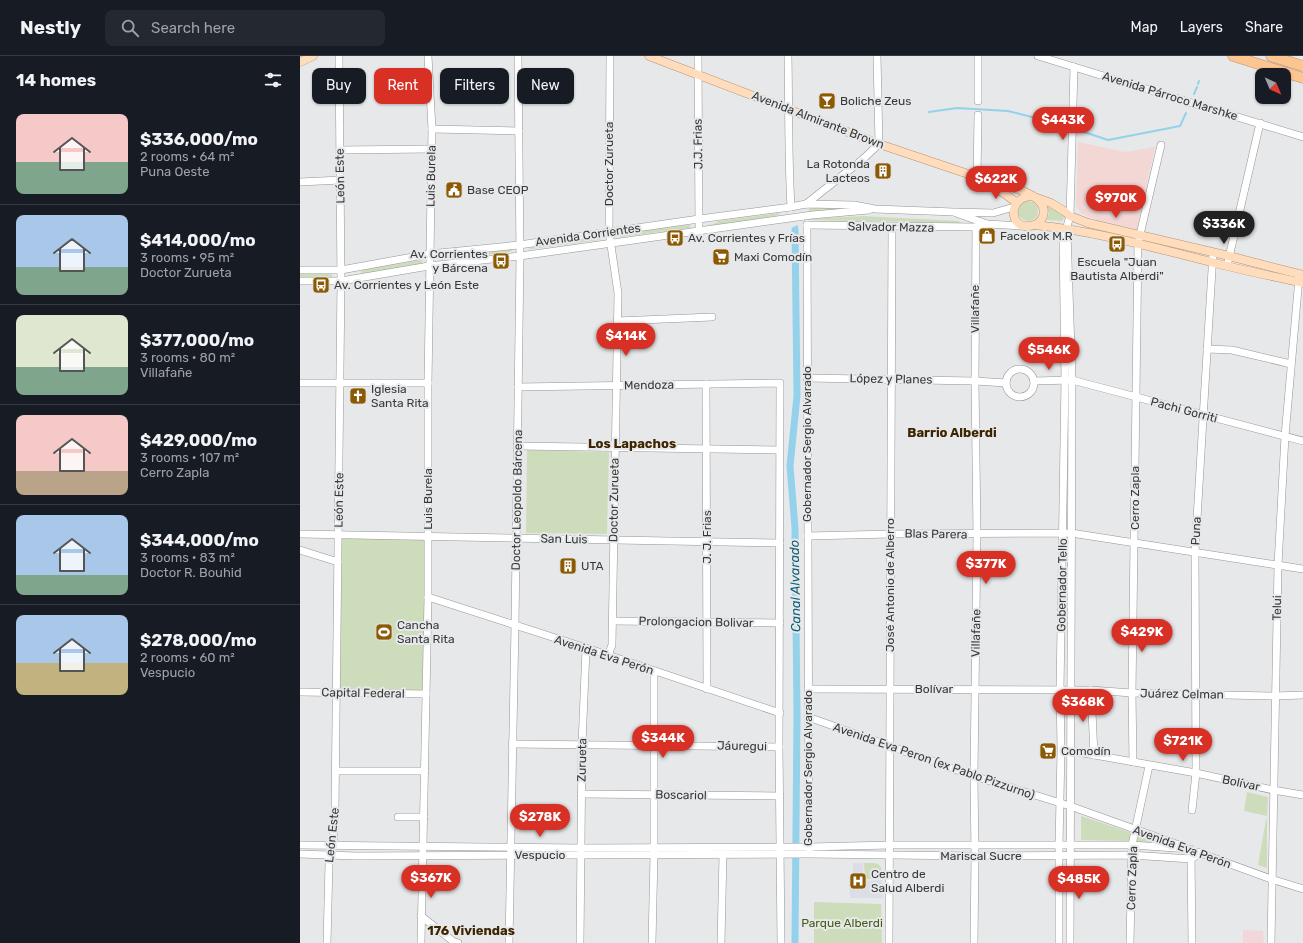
<!DOCTYPE html>
<meta charset="utf-8">
<style>
:root{--surface:#171b24;--page:#242831;--text:#f1f3f6;--muted:#9ea1a6;--line:#363941;--accent:#d93025}
body{margin:0;font-family:Rubik,sans-serif;background:var(--page);color:var(--text);height:100vh;display:flex;flex-direction:column;font-size:15px;white-space:nowrap}
*{box-sizing:border-box;margin:0}
p{font-size:13px;color:var(--muted)}
.icon{flex:none;width:22px;height:22px;fill:none;stroke:currentColor;stroke-width:2;stroke-linecap:round;stroke-linejoin:round}
.map{position:relative;flex:1;overflow:hidden}
.side{display:flex;flex-direction:column;background:var(--surface);width:300px}
.side>*{flex:none}
.banner{position:absolute;left:12px;top:12px;width:380px;height:36px;display:flex;gap:8px}
.needle{width:26px;rotate:136deg}
.tools{position:absolute;left:955px;top:12px;display:grid;gap:8px}
.tools a{display:grid;place-items:center;width:36px;height:36px;border-radius:8px;background:var(--surface);box-shadow:0 1px 3px #0004;font-size:20px}
.price{position:absolute;translate:-50% -34px;padding:0 9px;border-radius:14px;background:var(--accent);color:#fff;font-size:13px;line-height:26px;filter:drop-shadow(0 1px 2px #0008)}
.price::after{content:'';position:absolute;left:50%;top:24px;width:12px;height:9px;margin-left:-6px;background:inherit;clip-path:polygon(0 0,100% 0,50% 100%)}
.price.active{background:#222;color:#fff}
ul{padding:0;list-style:none}
li{display:flex;align-items:center;gap:12px;height:100px;padding:0 16px}
li+li{border-top:1px solid var(--line)}
li span{display:grid;place-items:center;flex:none;width:112px;height:80px;border-radius:8px;color:#555}
li>.icon{margin-inline-start:auto}
span .icon{width:48px;height:48px;fill:#fffc;stroke-width:1}
li b{font-size:17px}
h2{display:flex;justify-content:space-between;align-items:center;height:48px;padding:0 16px;font-size:17px}
.tag{padding:0 14px;border-radius:8px;background:var(--surface);box-shadow:0 1px 3px #0004;font-size:14px;line-height:36px}
.tag.active{background:var(--accent);color:#fff}
header{display:flex;align-items:center;gap:24px;box-sizing:border-box;height:56px;padding:0 20px;background:var(--surface);border-bottom:1px solid var(--line)}
header strong{font-size:19px}
nav{display:flex;gap:22px;margin-inline-start:auto;font-size:14px}
.search{width:280px;height:36px;background:var(--page);display:flex;align-items:center;gap:10px;box-sizing:border-box;padding:0 14px;border-radius:8px;color:var(--muted);font-size:15px}
main{display:flex;flex:1;min-height:0}
.map>svg:first-child{display:block}
.built{fill:#dbdee7}
.industrial{fill:#f1d6da}
.education{fill:#f2d7d5}
.green{fill:#cddcbb}
.lines{fill:none;stroke-linecap:round;stroke-linejoin:round}
.stream{stroke:#94d1eb;stroke-width:2}
.canal{stroke:#94d1eb;stroke-width:7}
.minor-casing{stroke:#959597;stroke-width:8}
.major-casing{stroke:#b89471;stroke-width:9}
.highway-casing{stroke:#b89471;stroke-width:11}
.minor{stroke:#fff;stroke-width:7}
.major{stroke:#fedcbc;stroke-width:8}
.highway{stroke:#fdc590;stroke-width:10}
.labels{text-anchor:middle;dominant-baseline:central;stroke-width:4;stroke-linejoin:round;paint-order:stroke}
.street-label{font-size:12px;fill:#373838;stroke:#e7e8ea}
.poi-label{font-size:12px;fill:#373838;stroke:#e7e8ea;text-anchor:start}
.park-label{font-size:12px;fill:#455d14;stroke:#e7e8ea}
.neighbourhood-label{font-size:13px;font-weight:bold;fill:#3d2502;stroke:#e7e8ea}
.water-label{font-size:13px;font-style:italic;fill:#0f5d78;stroke:#e7e8ea}
</style>
<header>
<strong>Nestly</strong>
<div class="search"><svg class="icon" aria-label="search" viewBox="0 0 24 24"><circle cx="10" cy="10" r="6"/><path d="M15 15l6 6"/></svg>Search here</div>
<nav><a>Map</a><a>Layers</a><a>Share</a></nav>
</header>
<main>
<section class="side">
<h2>14 homes<svg class="icon" aria-label="filters" viewBox="0 0 24 24"><path d="M4 7h16M4 17h16"/><circle cx="9" cy="7" r="2"/><circle cx="15" cy="17" r="2"/></svg></h2>
<ul>
<li><span style="background:linear-gradient(#f6c9c9 60%,#7fa58c 0)"><svg class="icon" aria-label="home" viewBox="0 0 24 24"><path d="M3 11l9-7 9 7M6 9v11h12V9"/></svg></span><div><b>$336,000/mo</b><p>2 rooms · 64 m²</p><p>Puna Oeste</p></div></li>
<li><span style="background:linear-gradient(#a9c7e8 65%,#7fa58c 0)"><svg class="icon" aria-label="home" viewBox="0 0 24 24"><path d="M3 11l9-7 9 7M6 9v11h12V9"/></svg></span><div><b>$414,000/mo</b><p>3 rooms · 95 m²</p><p>Doctor Zurueta</p></div></li>
<li><span style="background:linear-gradient(#dfe7d0 65%,#7fa58c 0)"><svg class="icon" aria-label="home" viewBox="0 0 24 24"><path d="M3 11l9-7 9 7M6 9v11h12V9"/></svg></span><div><b>$377,000/mo</b><p>3 rooms · 80 m²</p><p>Villafañe</p></div></li>
<li><span style="background:linear-gradient(#f6c9c9 70%,#b9a48a 0)"><svg class="icon" aria-label="home" viewBox="0 0 24 24"><path d="M3 11l9-7 9 7M6 9v11h12V9"/></svg></span><div><b>$429,000/mo</b><p>3 rooms · 107 m²</p><p>Cerro Zapla</p></div></li>
<li><span style="background:linear-gradient(#a9c7e8 75%,#7fa58c 0)"><svg class="icon" aria-label="home" viewBox="0 0 24 24"><path d="M3 11l9-7 9 7M6 9v11h12V9"/></svg></span><div><b>$344,000/mo</b><p>3 rooms · 83 m²</p><p>Doctor R. Bouhid</p></div></li>
<li><span style="background:linear-gradient(#a9c7e8 60%,#c2b280 0)"><svg class="icon" aria-label="home" viewBox="0 0 24 24"><path d="M3 11l9-7 9 7M6 9v11h12V9"/></svg></span><div><b>$278,000/mo</b><p>2 rooms · 60 m²</p><p>Vespucio</p></div></li>
</ul>
</section>
<div class="map">
<svg width="1003" height="887" viewBox="0 0 1003 887">
<rect width="100%" height="100%" fill="#e7e8ea"/>
<path class="built" d="M 553,807 L 563,807 L 564,825 L 582,824 L 583,842 L 550,842 L 550,825 L 553,825 Z"/>
<path class="industrial" d="M 943,874 L 963,875 L 964,887 L 943,887 Z"/>
<path class="education" d="M 778,86 L 825,96 L 855,91 L 837,173 L 799,165 L 781,157 L 776,150 Z"/>
<g class="green">
<circle cx="728" cy="155" r="10"/>
<path d="M 747,150 L 759,156 L 764,162 L 762,165 L 747,164 L 749,157 Z"/>
<path d="M 513,152 L 550,152 L 509,156 L 509,153 Z"/>
<path d="M 479,157 L 479,159 L 469,161 L 409,170 L 408,169 L 413,168 L 419,165 Z"/>
<path d="M 563,160 L 658,165 L 661,167 L 508,164 L 508,163 Z"/>
<path d="M 389,169 L 391,171 L 390,172 L 320,181 L 318,179 L 319,177 Z"/>
<path d="M 299,180 L 301,182 L 300,184 L 231,193 L 229,192 L 241,190 L 241,188 Z"/>
<path d="M 211,193 L 212,195 L 210,196 L 141,204 L 139,203 L 140,201 Z"/>
<path d="M 121,204 L 123,205 L 122,207 L 63,218 L 61,216 L 62,214 Z"/>
<path d="M 0,218 L 31,218 L 33,220 L 32,221 L 0,221 Z"/>
<path d="M 227,394 L 309,396 L 307,478 L 226,477 Z"/>
<path d="M 42,482 L 126,483 L 123,635 L 40,636 Z"/>
<path d="M 947,736 L 968,741 L 967,760 L 944,755 Z"/>
<path d="M 781,760 L 832,777 L 830,785 L 781,784 Z"/>
<path d="M 966,763 L 967,763 L 967,812 L 958,809 Z"/>
<path d="M 838,778 L 872,789 L 834,787 Z"/>
<path d="M 564,807 C 580,807 582,806 582,823 L 565,823 Z"/>
<path d="M 514,846 L 581,848 L 582,887 L 514,887 Z"/>
</g>
<g class="lines">
<g class="stream">
<path d="M 898,28 L 899,25"/>
<path d="M 894,38 L 897,31"/>
<path d="M 629,56 L 657,52 L 708,55 L 764,69"/>
<path d="M 778,74 L 808,84 L 880,70 L 886,57"/>
<path d="M 495,174 L 497,170"/>
</g>
<path class="canal" d="M 495,887 L 497,659 L 495,472 L 490,410 L 497,340 L 495,174"/>
<g class="minor-casing">
<g id="minor">
<path d="M 398,0 L 399,175"/>
<path d="M 488,0 C 489,51 488,101 491,151"/>
<path d="M 738,0 L 1003,81"/>
<path d="M 678,45 L 678,0"/>
<path d="M 132,73 L 219,75"/>
<path d="M 40,94 L 131,93"/>
<path d="M 677,121 L 678,59"/>
<path d="M 0,126 L 41,124"/>
<path d="M 506,148 L 562,104 L 579,88 L 577,0"/>
<path d="M 656,157 L 687,168 L 723,170"/>
<path d="M 507,169 L 509,796"/>
<path d="M 507,169 L 676,171 L 687,168"/>
<path d="M 767,175 L 772,324 L 770,887"/>
<path d="M 927,210 L 960,67"/>
<path d="M 0,214 L 41,214 L 129,198 L 219,189 L 399,163 L 491,151 L 506,148 L 554,149 L 575,153 L 654,156 L 693,157 L 714,151"/>
<path d="M 0,225 L 41,225 L 129,210 L 220,200 L 512,159 L 569,154"/>
<path d="M 317,265 L 412,261"/>
<path d="M 907,293 L 932,294 L 991,308"/>
<circle cx="720" cy="327" r="14"/>
<path d="M 507,322 L 675,325 L 706,327"/>
<path d="M 734,325 L 772,324 L 1003,385"/>
<path d="M 0,327 L 128,327"/>
<path d="M 406,328 L 407,633"/>
<path d="M 218,331 L 480,327 L 479,691 L 481,887"/>
<path d="M 218,390 L 479,394"/>
<path d="M 0,478 L 480,487"/>
<path d="M 508,480 L 591,478 L 771,477 L 1003,513"/>
<path d="M 0,494 L 38,506"/>
<path d="M 128,541 L 308,599 L 480,657"/>
<path d="M 313,565 L 480,567"/>
<path d="M 308,599 L 312,589 L 318,237 L 309,176 L 310,0"/>
<path d="M 508,633 L 791,634 L 832,637 L 975,640 L 1003,639"/>
<path d="M 791,634 L 794,699"/>
<path d="M 0,636 L 126,638"/>
<path d="M 508,661 L 674,720 L 770,750 L 882,790"/>
<path d="M 212,688 L 479,691"/>
<path d="M 766,694 L 896,717 L 973,734 L 1003,739"/>
<path d="M 833,706 L 832,637 L 838,187 L 861,89"/>
<path d="M 36,715 L 125,715"/>
<path d="M 281,738 L 480,740"/>
<path d="M 892,754 L 896,717 L 895,496 L 913,197"/>
<path d="M 98,761 L 124,761"/>
<path d="M 0,789 L 281,792 L 509,791 L 590,789 L 832,789 L 890,793"/>
<path d="M 897,796 L 971,823 L 1003,833"/>
<path d="M 0,798 L 56,800 L 509,798 L 675,800 L 831,799 L 891,803 L 900,797"/>
<path d="M 891,799 L 892,887"/>
<path d="M 121,860 L 154,886 L 158,887"/>
<path d="M 27,887 L 29,807 L 29,799 L 33,790 L 35,753 L 41,225 L 39,0"/>
<path d="M 121,887 L 128,541 L 128,327 L 132,73 L 128,0"/>
<path d="M 209,887 L 215,569 L 220,200 L 218,0"/>
<path d="M 280,887 L 282,688 L 286,593"/>
<path d="M 352,887 L 354,799 L 354,615"/>
<path d="M 421,887 L 423,798"/>
<path d="M 589,887 L 592,171"/>
<path d="M 674,887 L 675,800 L 674,720 L 677,478 L 675,325 L 676,171"/>
<path d="M 759,887 L 759,790 L 761,694 L 760,634 L 765,324 L 763,184 L 770,160 L 774,11"/>
<path d="M 830,887 L 832,789 L 849,710"/>
<path d="M 971,887 L 978,509 L 985,380 L 999,222"/>
</g>
</g>
<g class="major-casing">
<g id="major">
<path d="M 349,0 L 579,88 L 677,121 L 688,126 L 716,146"/>
<path d="M 0,6 L 13,0"/>
<path d="M 692,127 C 707,129 750,139 743,160 C 741,166 735,170 729,170 C 709,173 707,140 733,140"/>
<path d="M 737,142 L 751,147 L 764,155 L 770,160 L 788,167 L 929,200 L 1003,219"/>
<path d="M 735,169 C 795,175 852,191 911,206 C 941,214 972,220 1003,227"/>
</g>
</g>
<g class="highway-casing">
<g id="highway">
<path d="M 933,0 L 1003,22"/>
<path d="M 971,0 L 1003,10"/>
</g>
</g>
<use href="#minor" class="minor"/>
<use href="#major" class="major"/>
<use href="#highway" class="highway"/>
</g>
<defs>
<g id="bar-square" transform="scale(0.9)"><rect x="-9" y="-9" width="18" height="18" rx="4" fill="#8c5a04" stroke="#e7e8ea"/><path d="M-6-5H6L.8 .8V4.5H3.5V6h-7V4.5H-.8V.8Z" fill="#fff"/></g>
<g id="building-square" transform="scale(0.9)"><rect x="-9" y="-9" width="18" height="18" rx="4" fill="#8c5a04" stroke="#e7e8ea"/><path d="M-4-6H4V6H1V3H-1V6H-4ZM-2.5-4.3h1.7v1.8h-1.7ZM.8-4.3h1.7v1.8H.8ZM-2.5-1h1.7V.8h-1.7ZM.8-1h1.7V.8H.8Z" fill="#fff"/></g>
<g id="civic-square" transform="scale(0.9)"><rect x="-9" y="-9" width="18" height="18" rx="4" fill="#8c5a04" stroke="#e7e8ea"/><path d="M-.6-6.5H3V-4.5H.6V-3L4-1V1h2V6H-6V1h2V-1L-.6-3ZM-1.2 2.5V6h2.4V2.5Z" fill="#fff"/></g>
<g id="shop-square" transform="scale(0.9)"><rect x="-9" y="-9" width="18" height="18" rx="4" fill="#8c5a04" stroke="#e7e8ea"/><path d="M-5-2.5h2.3a2.7 3.5 0 0 1 5.4 0H5L5.5 6h-11ZM-1.5-2.5h3a1.5 2.3 0 0 0-3 0Z" fill="#fff"/></g>
<g id="bus-square" transform="scale(0.9)"><rect x="-9" y="-9" width="18" height="18" rx="4" fill="#8c5a04" stroke="#e7e8ea"/><path d="M-5-6H5V4H4V6H2V4H-2V6H-4V4H-5ZM-3.5-4V0h7V-4ZM-3.5 1.2v1.5H-2V1.2ZM2 1.2v1.5H3.5V1.2Z" fill="#fff"/></g>
<g id="supermarket-square" transform="scale(0.9)"><rect x="-9" y="-9" width="18" height="18" rx="4" fill="#8c5a04" stroke="#e7e8ea"/><path d="M-6-5.5h2.5l.6 2H6L4.5 2H-2.5L-4.4-4H-6ZM-1.5 3.2a1.3 1.3 0 1 0 .1 0ZM3 3.2a1.3 1.3 0 1 0 .1 0Z" fill="#fff"/></g>
<g id="church-square" transform="scale(0.9)"><rect x="-9" y="-9" width="18" height="18" rx="4" fill="#8c5a04" stroke="#e7e8ea"/><path d="M-1.2-6h2.4v3.5h3.3v2.4h-3.3V6h-2.4V-.1h-3.3v-2.4h3.3Z" fill="#fff"/></g>
<g id="stadium-square" transform="scale(0.9)"><rect x="-9" y="-9" width="18" height="18" rx="4" fill="#8c5a04" stroke="#e7e8ea"/><path d="M0-5a6.5 5 0 1 0 0 10a6.5 5 0 1 0 0-10ZM-3.5-1.8h7v3.6h-7Z" fill="#fff"/></g>
<g id="hospital-square" transform="scale(0.9)"><rect x="-9" y="-9" width="18" height="18" rx="4" fill="#8c5a04" stroke="#e7e8ea"/><path d="M-5-5h3v3.5h4V-5h3V5h-3V1.5h-4V5h-3Z" fill="#fff"/></g>
</defs>
<g fill-rule="evenodd">
<use href="#bar-square" x="527" y="45"/>
<use href="#building-square" x="583" y="115"/>
<use href="#civic-square" x="154" y="134"/>
<use href="#shop-square" x="687" y="180"/>
<use href="#bus-square" x="375" y="182"/>
<use href="#bus-square" x="817" y="188"/>
<use href="#supermarket-square" x="421" y="201"/>
<use href="#bus-square" x="201" y="205"/>
<use href="#bus-square" x="21" y="229"/>
<use href="#church-square" x="58" y="340"/>
<use href="#building-square" x="268" y="510"/>
<use href="#stadium-square" x="84" y="576"/>
<use href="#supermarket-square" x="748" y="695"/>
<use href="#hospital-square" x="558" y="825"/>
</g>
<g class="labels">
<g class="street-label">
<text transform="translate(870 40) rotate(17)">Avenida Párroco Marshke</text>
<text transform="translate(518 64) rotate(21)">Avenida Almirante Brown</text>
<text transform="translate(398 88) rotate(-91)">J.J. Frias</text>
<text transform="translate(309 108) rotate(-90)">Doctor Zurueta</text>
<text transform="translate(40 120) rotate(-91)">León Este</text>
<text transform="translate(131 120) rotate(-89)">Luis Burela</text>
<text transform="translate(591 171) rotate(1)">Salvador Mazza</text>
<text transform="translate(288 179) rotate(-8)">Avenida Corrientes</text>
<text transform="translate(675 253) rotate(-90)">Villafañe</text>
<text transform="translate(591 323) rotate(1)">López y Planes</text>
<text transform="translate(349 329) rotate(-1)">Mendoza</text>
<text transform="translate(884 354) rotate(15)">Pachi Gorriti</text>
<text transform="translate(507 388) rotate(-90)">Gobernador Sergio Alvarado</text>
<text transform="translate(835 442) rotate(-90)">Cerro Zapla</text>
<text transform="translate(128 443) rotate(-90)">Luis Burela</text>
<text transform="translate(39 444) rotate(-89)">León Este</text>
<text transform="translate(217 444) rotate(-89)">Doctor Leopoldo Bárcena</text>
<text transform="translate(314 444) rotate(-89)">Doctor Zurueta</text>
<text transform="translate(896 475) rotate(-87)">Puna</text>
<text transform="translate(636 478) rotate(1)">Blas Parera</text>
<text transform="translate(407 481) rotate(-90)">J. J. Frias</text>
<text transform="translate(264 483) rotate(1)">San Luis</text>
<text transform="translate(590 529) rotate(-90)">José Antonio de Alberro</text>
<text transform="translate(762 529) rotate(-89)">Gobernador Tello</text>
<text transform="translate(977 552) rotate(-89)">Telui</text>
<text transform="translate(396 566) rotate(1)">Prolongacion Bolivar</text>
<text transform="translate(676 577) rotate(-89)">Villafañe</text>
<text transform="translate(304 599) rotate(18)">Avenida Eva Perón</text>
<text x="634" y="633">Bolívar</text>
<text transform="translate(63 637) rotate(1)">Capital Federal</text>
<text transform="translate(882 638) rotate(1)">Juárez Celman</text>
<text transform="translate(442 690) rotate(1)">Jáuregui</text>
<text transform="translate(282 704) rotate(-89)">Zurueta</text>
<text transform="translate(634 705) rotate(19)">Avenida Eva Peron (ex Pablo Pizzurno)</text>
<text transform="translate(508 712) rotate(-90)">Gobernador Sergio Alvarado</text>
<text transform="translate(941 727) rotate(12)">Bolívar</text>
<text transform="translate(381 739) rotate(1)">Boscariol</text>
<text transform="translate(32 779) rotate(-84)">León Este</text>
<text transform="translate(882 791) rotate(20)">Avenida Eva Perón</text>
<text x="240" y="799">Vespucio</text>
<text x="681" y="800">Mariscal Sucre</text>
<text transform="translate(832 822) rotate(-88)">Cerro Zapla</text>
</g>
<g class="poi-label">
<text x="540" y="45">Boliche Zeus</text>
<text x="570" y="108" text-anchor="end">La Rotonda<tspan x="570" dy="14">Lacteos</tspan></text>
<text x="167" y="134">Base CEOP</text>
<text x="700" y="180">Facelook M.R</text>
<text x="388" y="182">Av. Corrientes y Frías</text>
<text x="188" y="198" text-anchor="end">Av. Corrientes<tspan x="188" dy="14">y Bárcena</tspan></text>
<text x="434" y="201">Maxi Comodín</text>
<text x="817" y="206" text-anchor="middle">Escuela "Juan<tspan x="817" dy="14">Bautista Alberdi"</tspan></text>
<text x="34" y="229">Av. Corrientes y León Este</text>
<text x="71" y="333">Iglesia<tspan x="71" dy="14">Santa Rita</tspan></text>
<text x="281" y="510">UTA</text>
<text x="97" y="569">Cancha<tspan x="97" dy="14">Santa Rita</tspan></text>
<text x="761" y="695">Comodín</text>
<text x="571" y="818">Centro de<tspan x="571" dy="14">Salud Alberdi</tspan></text>
</g>
<g class="park-label">
<text x="542" y="867">Parque Alberdi</text>
</g>
<g class="neighbourhood-label">
<text x="652" y="376">Barrio Alberdi</text>
<text x="332" y="387">Los Lapachos</text>
<text x="171" y="874">176 Viviendas</text>
</g>
<g class="water-label">
<text transform="translate(495 530) rotate(-91)">Canal Alvarado</text>
</g>
</g>
</svg>
<div class="tools">
<a><svg class="needle" viewBox="-14 -14 28 28"><path d="M0-13l5 13h-10z" fill="#e53935"/><path d="M0 13l5-13h-10z" fill="#9ea1a6"/></svg></a>
</div>
<b class="price" style="left:763px;top:85px">$443K</b>
<b class="price" style="left:696px;top:144px">$622K</b>
<b class="price" style="left:816px;top:163px">$970K</b>
<b class="price active" style="left:924px;top:189px">$336K</b>
<b class="price" style="left:326px;top:301px">$414K</b>
<b class="price" style="left:749px;top:315px">$546K</b>
<b class="price" style="left:686px;top:529px">$377K</b>
<b class="price" style="left:842px;top:597px">$429K</b>
<b class="price" style="left:783px;top:667px">$368K</b>
<b class="price" style="left:363px;top:703px">$344K</b>
<b class="price" style="left:883px;top:706px">$721K</b>
<b class="price" style="left:240px;top:782px">$278K</b>
<b class="price" style="left:131px;top:843px">$367K</b>
<b class="price" style="left:779px;top:844px">$485K</b>
<div class="banner">
<a class="tag">Buy</a>
<a class="tag active">Rent</a>
<a class="tag">Filters</a>
<a class="tag">New</a>
</div>
</div>
</main>
